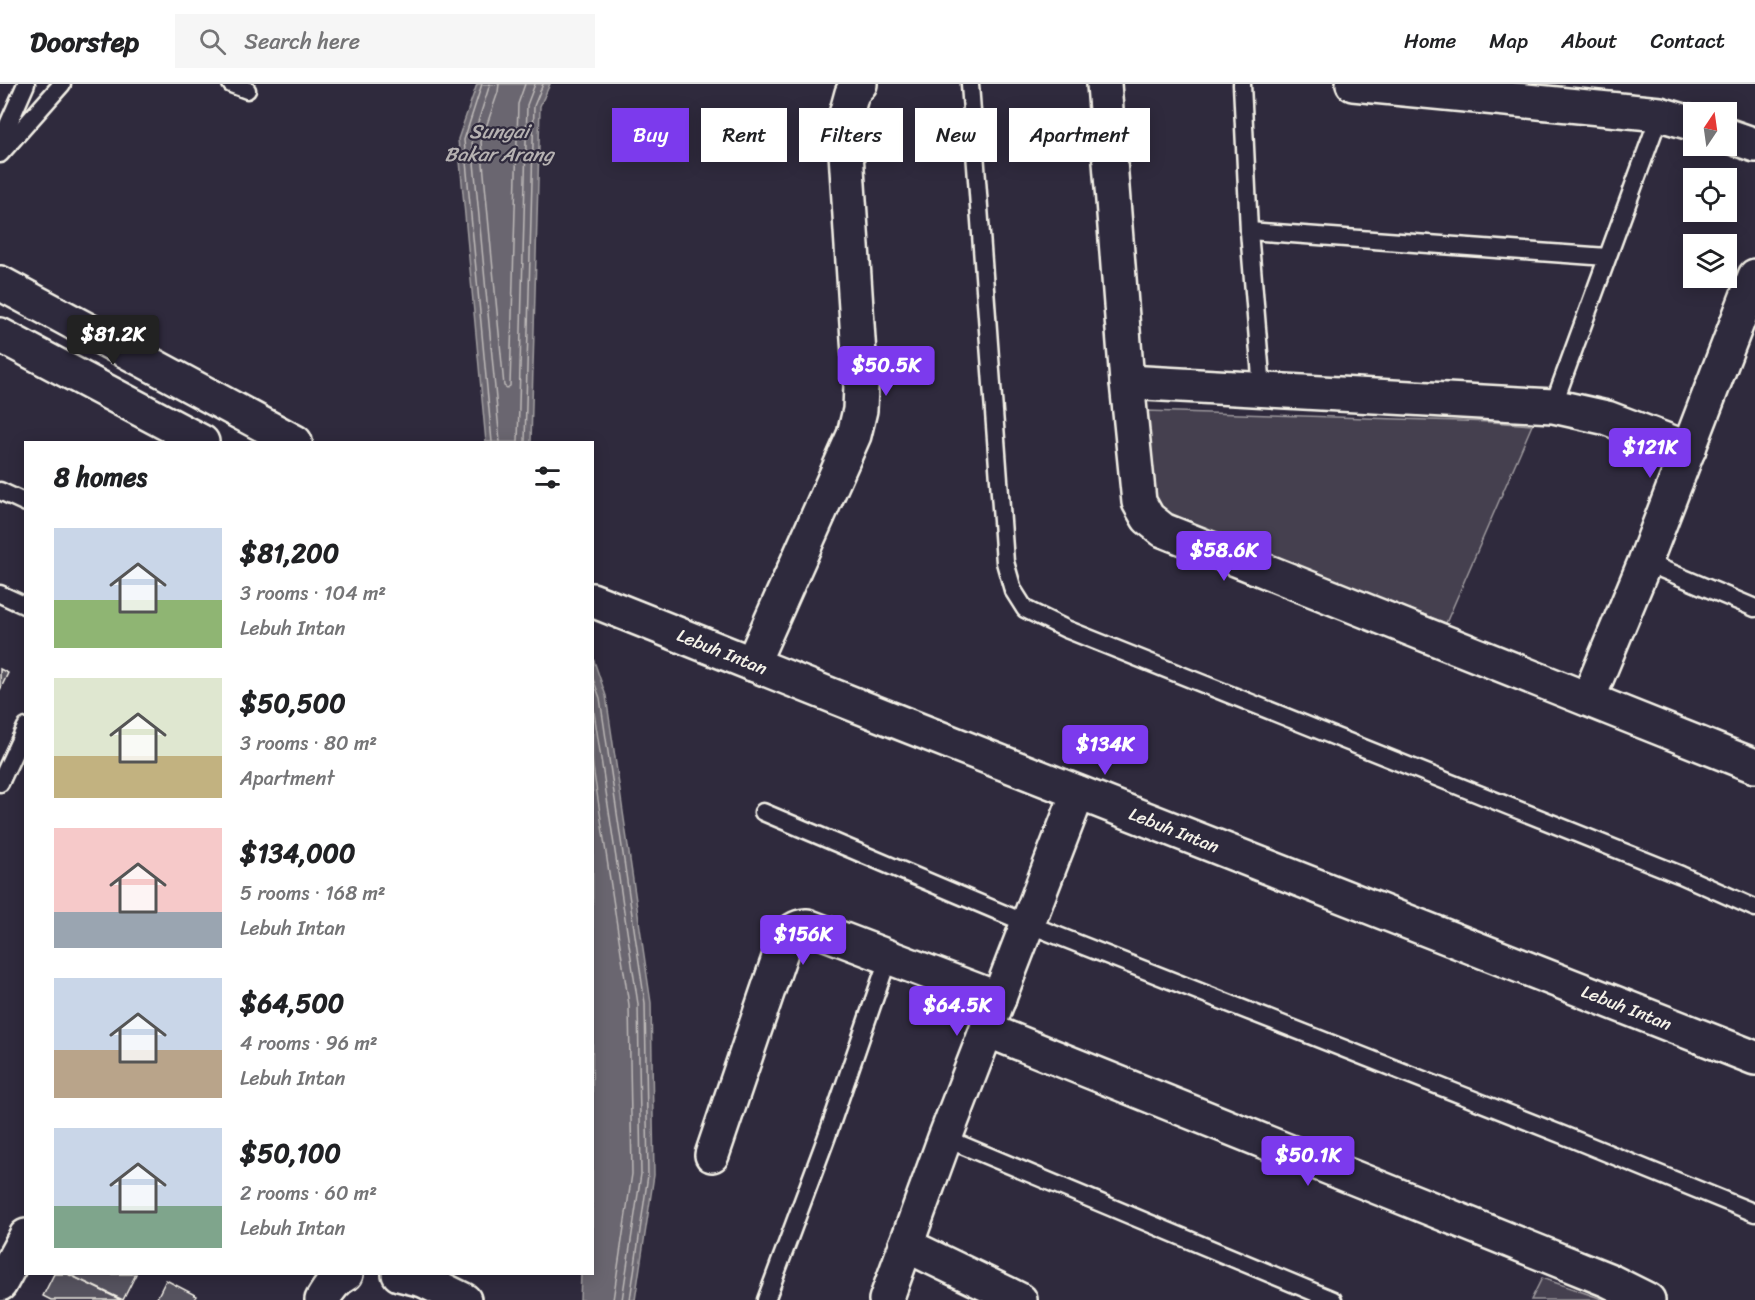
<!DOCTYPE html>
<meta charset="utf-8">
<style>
:root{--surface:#fff;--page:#f6f6f6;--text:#202124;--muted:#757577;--line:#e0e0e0;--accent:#7c3aed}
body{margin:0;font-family:Sriracha,sans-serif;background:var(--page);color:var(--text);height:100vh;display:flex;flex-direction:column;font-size:22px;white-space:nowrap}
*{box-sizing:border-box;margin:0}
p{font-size:20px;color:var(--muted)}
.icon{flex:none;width:33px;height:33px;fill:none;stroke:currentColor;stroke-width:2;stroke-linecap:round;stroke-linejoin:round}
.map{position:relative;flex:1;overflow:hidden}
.details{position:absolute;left:24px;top:357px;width:570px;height:834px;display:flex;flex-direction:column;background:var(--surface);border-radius:0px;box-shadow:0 3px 15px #0003}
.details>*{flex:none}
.guide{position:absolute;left:612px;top:24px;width:570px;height:54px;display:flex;gap:12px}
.needle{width:39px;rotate:13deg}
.fabs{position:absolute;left:1683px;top:18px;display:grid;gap:12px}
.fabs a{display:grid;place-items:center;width:54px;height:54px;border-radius:0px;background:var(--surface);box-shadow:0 3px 15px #0003;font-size:30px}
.price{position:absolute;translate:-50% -51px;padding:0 14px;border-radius:6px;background:var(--accent);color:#fff;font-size:20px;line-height:39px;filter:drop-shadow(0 2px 3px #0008)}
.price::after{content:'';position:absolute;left:50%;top:36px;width:18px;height:14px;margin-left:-9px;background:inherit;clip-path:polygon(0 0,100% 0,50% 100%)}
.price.selected{background:#222;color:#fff}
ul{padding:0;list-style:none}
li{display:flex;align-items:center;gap:18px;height:150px;padding:0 30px}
li span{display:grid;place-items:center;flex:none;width:168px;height:120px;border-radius:0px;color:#555}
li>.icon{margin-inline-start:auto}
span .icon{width:72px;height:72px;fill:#fffc;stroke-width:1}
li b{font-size:26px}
h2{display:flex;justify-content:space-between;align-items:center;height:72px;padding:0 30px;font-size:26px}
.pill{padding:0 21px;border-radius:0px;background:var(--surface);box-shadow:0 3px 15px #0003;font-size:21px;line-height:54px}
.pill.selected{background:var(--accent);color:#fff}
header{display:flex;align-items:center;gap:36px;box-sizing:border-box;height:84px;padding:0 30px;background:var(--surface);border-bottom:2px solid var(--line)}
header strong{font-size:28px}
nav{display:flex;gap:33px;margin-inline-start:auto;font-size:21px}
.search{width:420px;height:54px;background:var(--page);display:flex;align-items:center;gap:15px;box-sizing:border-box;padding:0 21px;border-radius:0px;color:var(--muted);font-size:22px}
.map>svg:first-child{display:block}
.green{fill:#454050;stroke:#9c989c;stroke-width:1.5}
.water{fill:#6a6670;stroke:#a19ea0;stroke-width:1.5}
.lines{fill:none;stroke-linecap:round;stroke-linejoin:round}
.shore{stroke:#bdb9b8;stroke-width:1.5}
.building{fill:#56525f;stroke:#f4f1e8;stroke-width:1.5}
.lane-casing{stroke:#f4f1e8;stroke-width:21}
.street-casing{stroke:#f4f1e8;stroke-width:38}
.secondary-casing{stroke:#f4f1e8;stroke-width:38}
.lane{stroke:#2f2a3d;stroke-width:16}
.street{stroke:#2f2a3d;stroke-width:33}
.secondary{stroke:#2f2a3d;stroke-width:33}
.labels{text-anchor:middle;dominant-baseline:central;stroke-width:4.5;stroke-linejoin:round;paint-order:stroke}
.street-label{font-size:18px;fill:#f4f1e8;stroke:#2f2a3d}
.water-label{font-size:20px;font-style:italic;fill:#b6b2b2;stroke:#2f2a3d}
</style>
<header>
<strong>Doorstep</strong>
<div class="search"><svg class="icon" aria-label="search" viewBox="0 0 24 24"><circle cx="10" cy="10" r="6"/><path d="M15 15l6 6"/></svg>Search here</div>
<nav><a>Home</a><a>Map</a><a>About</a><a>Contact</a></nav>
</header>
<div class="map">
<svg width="1755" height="1216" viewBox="0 0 1755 1216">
<rect width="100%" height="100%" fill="#2f2a3d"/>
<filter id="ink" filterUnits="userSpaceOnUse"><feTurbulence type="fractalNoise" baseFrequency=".0167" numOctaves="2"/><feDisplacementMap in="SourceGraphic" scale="12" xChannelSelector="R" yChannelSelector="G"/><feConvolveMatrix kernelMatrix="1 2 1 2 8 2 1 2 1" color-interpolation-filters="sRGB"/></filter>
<g filter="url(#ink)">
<g class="green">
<path d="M 1146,327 L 1492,338 L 1532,341 L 1446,539 L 1181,439 L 1164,426 L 1150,404 Z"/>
<path d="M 1542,1194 L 1605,1216 L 1531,1216 Z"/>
</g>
<g class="water">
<path d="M 477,0 L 550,0 L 540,22 L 531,358 L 486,358 L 458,55 Z"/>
<path d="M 593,574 L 606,612 L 651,919 L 654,1091 L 635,1216 L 580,1216 L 581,1190 L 592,1190 Z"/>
</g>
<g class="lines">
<g class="shore">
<path d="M 482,0 L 464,56 L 492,358"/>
<path d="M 490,0 L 472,57 L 500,358"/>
<path d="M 499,0 L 498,8 L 481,58 L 504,302 L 507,304 L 510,302 L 518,20 L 525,0"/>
<path d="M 518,358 L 527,21 L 535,0"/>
<path d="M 525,358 L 534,22 L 543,0"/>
<path d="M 592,592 L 600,614 L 645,919 L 648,1091 L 630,1216"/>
<path d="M 592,615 L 638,920 L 641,1090 L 622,1216"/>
<path d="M 592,676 L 629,921 L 632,1090 L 613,1216"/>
</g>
</g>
<g class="building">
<path d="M 0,585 L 8,589 L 0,606 Z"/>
<path d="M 54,1190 L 68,1190 L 121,1216 L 51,1216 L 43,1212 Z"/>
<path d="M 68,1190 L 136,1190 L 123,1216 Z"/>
<path d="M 166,1196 L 197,1212 L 195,1216 L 156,1216 Z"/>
</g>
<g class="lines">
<g class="lane-casing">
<g id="lane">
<path d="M 231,0 L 247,6"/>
<path d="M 970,0 L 1005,478 L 1013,506 L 1025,525 L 1066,545 L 1681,791 L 1755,824"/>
<path d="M 1242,0 L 1249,147 L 1262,305"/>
<path d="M 0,59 L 26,0"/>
<path d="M 0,70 L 62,0"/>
<path d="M 1249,147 L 1607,173"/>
<path d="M 1553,322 L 1660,30"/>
<path d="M 0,407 L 26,419"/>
<path d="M 1645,478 L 1755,524"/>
<path d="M 0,510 L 26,522"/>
<path d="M 0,699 L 26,643"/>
<path d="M 763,728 L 1028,840 L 1573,1055 L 1755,1129"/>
<path d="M 945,1054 L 1333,1216"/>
<path d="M 766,1216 L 827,1052 L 889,872"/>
</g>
</g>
<g class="street-casing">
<g id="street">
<path d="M 1104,0 L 1127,298 L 1139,418 L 1148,434 L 1163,446 L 1755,682"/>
<path d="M 1353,0 L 1660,30 L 1694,40"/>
<path d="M 1726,51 L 1755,61"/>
<path d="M 1127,298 L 1553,322 L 1607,334 L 1689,365"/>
<path d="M 752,580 L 854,351 L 860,326 L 861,302 L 844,38 L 852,9 L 860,0"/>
<path d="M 1588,615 L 1645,478 L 1755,192"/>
<path d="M 987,946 L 1608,1196 L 1648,1216"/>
<path d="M 712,1071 L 785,856 C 792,846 796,843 807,842 L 999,915"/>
<path d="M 906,1161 L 1020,1216"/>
<path d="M 399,1190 L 423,1196 L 464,1216"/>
<path d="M 0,1200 L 26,1152"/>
<path d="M 322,1216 C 328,1206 335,1195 346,1190"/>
<path d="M 886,1216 L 945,1054 L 1078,709"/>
</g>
</g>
<g class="secondary-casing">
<g id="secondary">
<path d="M 0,199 L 295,358"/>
<path d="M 0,251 L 202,358"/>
<path id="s1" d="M 592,516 L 901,639 L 1755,974"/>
</g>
</g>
<use href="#lane" class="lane"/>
<use href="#street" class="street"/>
<use href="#secondary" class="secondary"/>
</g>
</g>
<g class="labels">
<g class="street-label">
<text stroke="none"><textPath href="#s1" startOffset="140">Lebuh Intan</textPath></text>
<text stroke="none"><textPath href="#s1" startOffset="626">Lebuh Intan</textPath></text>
<text stroke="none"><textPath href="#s1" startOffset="1112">Lebuh Intan</textPath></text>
</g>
<g class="water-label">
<text x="499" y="47">Sungai<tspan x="499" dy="23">Bakar Arang</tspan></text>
</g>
</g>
</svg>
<div class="fabs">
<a><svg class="needle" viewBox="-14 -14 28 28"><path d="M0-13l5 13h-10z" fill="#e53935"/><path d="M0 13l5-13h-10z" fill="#757577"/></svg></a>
<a><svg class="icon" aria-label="locate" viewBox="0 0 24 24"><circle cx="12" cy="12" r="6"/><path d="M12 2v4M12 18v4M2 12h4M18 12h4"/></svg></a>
<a><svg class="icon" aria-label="layers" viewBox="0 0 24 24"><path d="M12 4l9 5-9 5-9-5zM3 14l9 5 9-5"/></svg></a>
</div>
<b class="price selected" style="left:113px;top:282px">$81.2K</b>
<b class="price" style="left:886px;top:313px">$50.5K</b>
<b class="price" style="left:1650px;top:395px">$121K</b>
<b class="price" style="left:1224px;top:498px">$58.6K</b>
<b class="price" style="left:1105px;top:692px">$134K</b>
<b class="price" style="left:803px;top:882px">$156K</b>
<b class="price" style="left:957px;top:953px">$64.5K</b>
<b class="price" style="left:1308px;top:1103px">$50.1K</b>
<div class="guide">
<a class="pill selected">Buy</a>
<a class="pill">Rent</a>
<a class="pill">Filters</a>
<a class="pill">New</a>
<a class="pill">Apartment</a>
</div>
<section class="details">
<h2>8 homes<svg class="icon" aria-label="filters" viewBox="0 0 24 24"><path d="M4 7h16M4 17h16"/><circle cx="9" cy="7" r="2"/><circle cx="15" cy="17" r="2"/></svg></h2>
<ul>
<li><span style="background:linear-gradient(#c9d6e8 60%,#8fb573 0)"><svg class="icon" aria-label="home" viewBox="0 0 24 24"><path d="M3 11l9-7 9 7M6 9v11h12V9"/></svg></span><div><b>$81,200</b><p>3 rooms · 104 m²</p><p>Lebuh Intan</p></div></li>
<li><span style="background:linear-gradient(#dfe7d0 65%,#c2b280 0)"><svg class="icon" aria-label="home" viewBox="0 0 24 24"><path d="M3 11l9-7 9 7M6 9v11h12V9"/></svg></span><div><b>$50,500</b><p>3 rooms · 80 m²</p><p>Apartment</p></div></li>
<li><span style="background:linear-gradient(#f6c9c9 70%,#9aa5b1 0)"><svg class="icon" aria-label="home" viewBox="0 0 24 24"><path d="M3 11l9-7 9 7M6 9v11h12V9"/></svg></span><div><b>$134,000</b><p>5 rooms · 168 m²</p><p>Lebuh Intan</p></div></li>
<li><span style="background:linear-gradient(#c9d6e8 60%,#b9a48a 0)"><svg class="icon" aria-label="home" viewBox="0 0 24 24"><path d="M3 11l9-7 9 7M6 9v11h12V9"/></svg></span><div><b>$64,500</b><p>4 rooms · 96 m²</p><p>Lebuh Intan</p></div></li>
<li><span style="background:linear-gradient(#c9d6e8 65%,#7fa58c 0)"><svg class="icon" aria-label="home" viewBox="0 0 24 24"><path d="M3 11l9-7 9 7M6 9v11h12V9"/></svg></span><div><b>$50,100</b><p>2 rooms · 60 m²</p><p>Lebuh Intan</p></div></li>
</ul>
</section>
</div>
